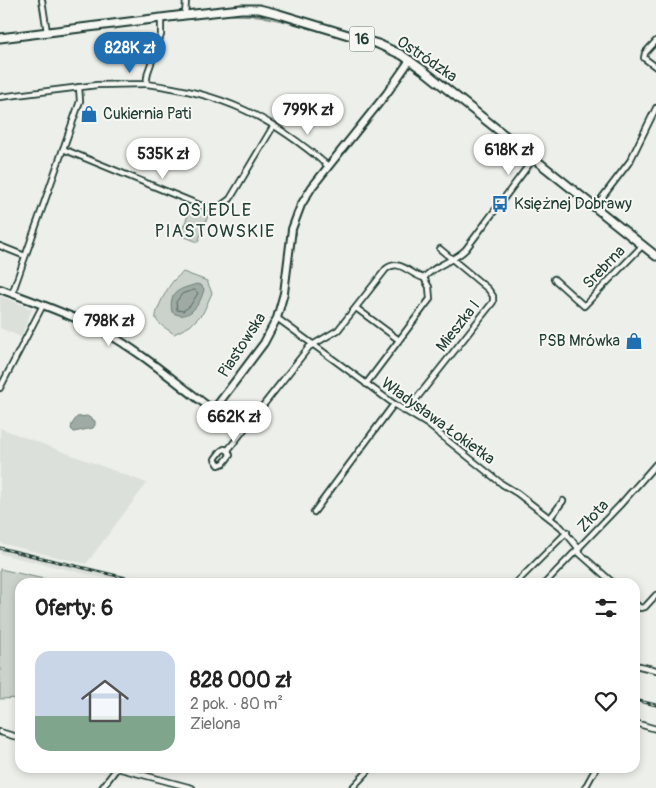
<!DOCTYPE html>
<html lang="pl">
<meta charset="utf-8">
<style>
:root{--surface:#fff;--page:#f2f2f2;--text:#222;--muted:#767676;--accent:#1f6fb2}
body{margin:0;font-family:Pangolin,sans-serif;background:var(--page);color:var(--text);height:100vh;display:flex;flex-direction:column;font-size:19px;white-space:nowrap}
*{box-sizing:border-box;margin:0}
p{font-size:16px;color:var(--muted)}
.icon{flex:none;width:28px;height:28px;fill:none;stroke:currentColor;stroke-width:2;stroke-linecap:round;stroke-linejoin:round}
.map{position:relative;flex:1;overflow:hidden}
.details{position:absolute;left:15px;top:578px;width:625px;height:195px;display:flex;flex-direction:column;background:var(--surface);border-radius:15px;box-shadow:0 2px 8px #0003}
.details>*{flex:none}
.price{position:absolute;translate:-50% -42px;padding:0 11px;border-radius:18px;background:#fff;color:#222;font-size:16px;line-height:32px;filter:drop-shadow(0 1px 2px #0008)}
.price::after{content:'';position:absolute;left:50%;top:30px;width:15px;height:11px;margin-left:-8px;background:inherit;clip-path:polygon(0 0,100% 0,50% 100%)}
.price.current{background:var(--accent);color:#fff}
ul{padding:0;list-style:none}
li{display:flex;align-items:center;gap:15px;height:125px;padding:0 20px}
li span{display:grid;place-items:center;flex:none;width:140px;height:100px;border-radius:15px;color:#555}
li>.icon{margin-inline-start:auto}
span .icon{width:60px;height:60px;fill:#fffc;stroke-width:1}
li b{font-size:21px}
h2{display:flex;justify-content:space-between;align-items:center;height:60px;padding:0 20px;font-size:21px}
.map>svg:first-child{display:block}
.built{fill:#dce0db}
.green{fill:#cbd2cc;stroke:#758880}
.water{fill:#9faaa4;stroke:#6c7e77}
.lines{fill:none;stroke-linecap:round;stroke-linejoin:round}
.shore{stroke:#526961;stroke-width:1}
.street-casing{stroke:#1f3d34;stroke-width:8}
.secondary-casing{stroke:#1f3d34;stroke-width:10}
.primary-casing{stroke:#1f3d34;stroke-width:11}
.street{stroke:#f6f6f2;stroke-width:4.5}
.secondary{stroke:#f6f6f2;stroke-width:6}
.primary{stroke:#f6f6f2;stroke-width:7}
.rail-casing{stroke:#1f3d34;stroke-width:3}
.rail{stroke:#f6f6f2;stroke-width:1;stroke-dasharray:4;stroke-linecap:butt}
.labels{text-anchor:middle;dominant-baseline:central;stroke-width:4;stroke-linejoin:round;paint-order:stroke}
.shield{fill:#f6f6f2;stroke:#60746d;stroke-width:1}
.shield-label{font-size:15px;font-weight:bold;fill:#1f3d34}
.street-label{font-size:16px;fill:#1f3d34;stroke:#f6f6f2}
.poi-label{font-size:16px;fill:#1f3d34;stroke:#f6f6f2;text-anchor:start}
.neighbourhood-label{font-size:18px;letter-spacing:1px;fill:#1f3d34;stroke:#f6f6f2}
</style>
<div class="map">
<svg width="656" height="788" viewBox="0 0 656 788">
<rect width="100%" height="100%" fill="#edefea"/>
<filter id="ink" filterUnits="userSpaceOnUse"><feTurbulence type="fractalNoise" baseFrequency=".02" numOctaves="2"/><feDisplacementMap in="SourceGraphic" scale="10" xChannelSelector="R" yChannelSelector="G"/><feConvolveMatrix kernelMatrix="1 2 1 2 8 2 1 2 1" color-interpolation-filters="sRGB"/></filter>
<g filter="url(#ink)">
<g class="built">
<path d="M 0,296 L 32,309 L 21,337 L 0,328 Z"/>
<path d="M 0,428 L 147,483 L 86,564 L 3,544 L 0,542 Z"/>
<path d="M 0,546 L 153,582 L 121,582 L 0,554 Z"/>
</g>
<g class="green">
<path d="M 239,13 L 275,17 L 380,48 L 396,56 L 364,44 L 290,23 L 259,16 L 231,15 Z"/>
<path d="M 191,208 L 208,216 L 198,242 L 180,235 Z"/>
<path d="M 183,272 L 207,281 L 212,293 L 203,313 L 190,326 L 174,334 C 169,330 159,325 156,319 C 154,312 169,285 174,280 C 177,277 180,275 183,272 Z"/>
<path d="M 0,569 L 57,582 L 20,582 L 20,698 L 0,699 Z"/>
</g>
<g class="water">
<path d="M 197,284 L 202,286 L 204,289 C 201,304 188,323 172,312 C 168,291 180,289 197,284 Z"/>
<path d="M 87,416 L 95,421 L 95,425 L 93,428 L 74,432 L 71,429 L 72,424 L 77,417 Z"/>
</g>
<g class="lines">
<path class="shore" d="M 195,290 L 198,293 L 190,306 L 183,311 L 177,310 L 176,302 L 182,294 Z"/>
<g class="street-casing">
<g id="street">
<path d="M 42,0 L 47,32"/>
<path d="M 185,15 L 186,0"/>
<path d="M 656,41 L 645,53 L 644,58 L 656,67"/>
<path d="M 146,84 C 222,93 270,116 328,166"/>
<path d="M 0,97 L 97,85 L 146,84 L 148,72 L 161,35 L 161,18"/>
<path d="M 63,149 L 202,206 L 212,208 L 219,207 L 230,199 L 274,125"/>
<path d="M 595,207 L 630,161 L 656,108"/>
<path d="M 0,246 L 25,256"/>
<path d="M 424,278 C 435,264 454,262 466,249 L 534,158"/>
<path d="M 554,279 L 584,306 L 643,245"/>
<path d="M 12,294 L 80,101 L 79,87"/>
<path d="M 356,308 L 399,340"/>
<path d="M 277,318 L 394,404 L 427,424 L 502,484 L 517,493 L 561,527 L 579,549"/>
<path d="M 0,388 L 43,305"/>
<path d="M 404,411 L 409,408 L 493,302 L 493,296 L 488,289 L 440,249"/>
<path d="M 224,449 L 228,450 L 230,455 L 224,463 L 219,465 L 215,459 L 221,451 Z"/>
<path d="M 228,450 L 309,347 L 338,330 L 386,269 C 400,258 410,275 424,278 L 429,287 L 430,299 L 366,384"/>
<path d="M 314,512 L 394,404"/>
<path d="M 550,518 L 563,501"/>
<path d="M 577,551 L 612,582"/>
<path d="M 517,582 L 567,532"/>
<path d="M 546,582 L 620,505 L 656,464"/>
<path d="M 635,603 L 640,608 L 645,607 L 656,595"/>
<path d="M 635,665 L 656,670"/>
<path d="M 635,723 L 656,729"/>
<path d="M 0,732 L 20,738"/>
<path d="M 117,768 L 192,788"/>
<path d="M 102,788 L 117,768"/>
<path d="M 352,788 L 371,768"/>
<path d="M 585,788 L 596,768"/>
</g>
</g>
<g class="secondary-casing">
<path id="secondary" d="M 0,289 C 35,302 70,314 103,331 C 141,352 174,381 209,407 L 215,408 L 264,343 L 277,318 L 284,293 L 292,229 L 301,205 L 312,187 L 387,93 L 410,60"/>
</g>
<g class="primary-casing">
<path id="primary" d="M 0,38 L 185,15 L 241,9 L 259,9 L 279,14 L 378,44 L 402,55 L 423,70 L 656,256"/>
</g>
<use href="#street" class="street"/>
<use href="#secondary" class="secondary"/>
<use href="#primary" class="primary"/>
<g class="rail-casing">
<g id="rail">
<path d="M 0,548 L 143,582"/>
<path d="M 635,700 L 656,705"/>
</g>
</g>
<use href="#rail" class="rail"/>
</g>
</g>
<defs>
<g id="shop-bare" transform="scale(1.35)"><path d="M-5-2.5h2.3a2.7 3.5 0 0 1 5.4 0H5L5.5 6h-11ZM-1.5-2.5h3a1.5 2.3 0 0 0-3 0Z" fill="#1f6fb2" stroke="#f6f6f2" stroke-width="2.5" paint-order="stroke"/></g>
<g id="bus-bare" transform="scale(1.35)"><path d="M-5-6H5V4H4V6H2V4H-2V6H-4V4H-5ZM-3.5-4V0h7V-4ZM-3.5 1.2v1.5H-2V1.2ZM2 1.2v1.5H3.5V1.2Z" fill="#1f6fb2" stroke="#f6f6f2" stroke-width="2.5" paint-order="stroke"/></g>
</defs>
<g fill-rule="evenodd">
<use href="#shop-bare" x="89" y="114"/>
<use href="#bus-bare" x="500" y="204"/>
<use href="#shop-bare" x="634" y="341"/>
</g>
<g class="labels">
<rect class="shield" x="349.5" y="26.5" width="25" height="25" rx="4"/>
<g class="shield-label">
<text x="362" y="39">16</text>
</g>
<g class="street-label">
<text transform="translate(427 59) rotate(34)">Ostródzka</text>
<text transform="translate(604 267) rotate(-46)">Srebrna</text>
<text transform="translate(458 326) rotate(-52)">Mieszka I</text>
<text transform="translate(242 345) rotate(-57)">Piastowska</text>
<text transform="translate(438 421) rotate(36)">Władysława Łokietka</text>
<text transform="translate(593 516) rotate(-47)">Złota</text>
</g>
<g class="poi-label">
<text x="103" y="114">Cukiernia Pati</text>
<text x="514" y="204">Księżnej Dobrawy</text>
<text x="620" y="341" text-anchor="end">PSB Mrówka</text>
</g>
<g class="neighbourhood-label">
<text x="215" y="210">OSIEDLE<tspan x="215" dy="21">PIASTOWSKIE</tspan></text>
</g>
</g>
</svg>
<b class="price current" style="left:130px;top:74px">828K zł</b>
<b class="price" style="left:308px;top:136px">799K zł</b>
<b class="price" style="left:509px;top:176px">618K zł</b>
<b class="price" style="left:163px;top:180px">535K zł</b>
<b class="price" style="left:109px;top:347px">798K zł</b>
<b class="price" style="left:234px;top:443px">662K zł</b>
<section class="details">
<h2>Oferty: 6<svg class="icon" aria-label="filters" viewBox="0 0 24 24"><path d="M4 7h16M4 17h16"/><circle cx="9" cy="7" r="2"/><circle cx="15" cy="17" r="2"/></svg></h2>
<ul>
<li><span style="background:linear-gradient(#c9d6e8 65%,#7fa58c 0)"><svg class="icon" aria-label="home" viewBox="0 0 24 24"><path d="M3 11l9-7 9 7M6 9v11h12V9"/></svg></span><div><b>828 000 zł</b><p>2 pok. · 80 m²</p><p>Zielona</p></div><svg class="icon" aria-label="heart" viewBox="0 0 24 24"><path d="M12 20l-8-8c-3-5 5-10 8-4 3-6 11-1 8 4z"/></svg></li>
</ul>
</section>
</div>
